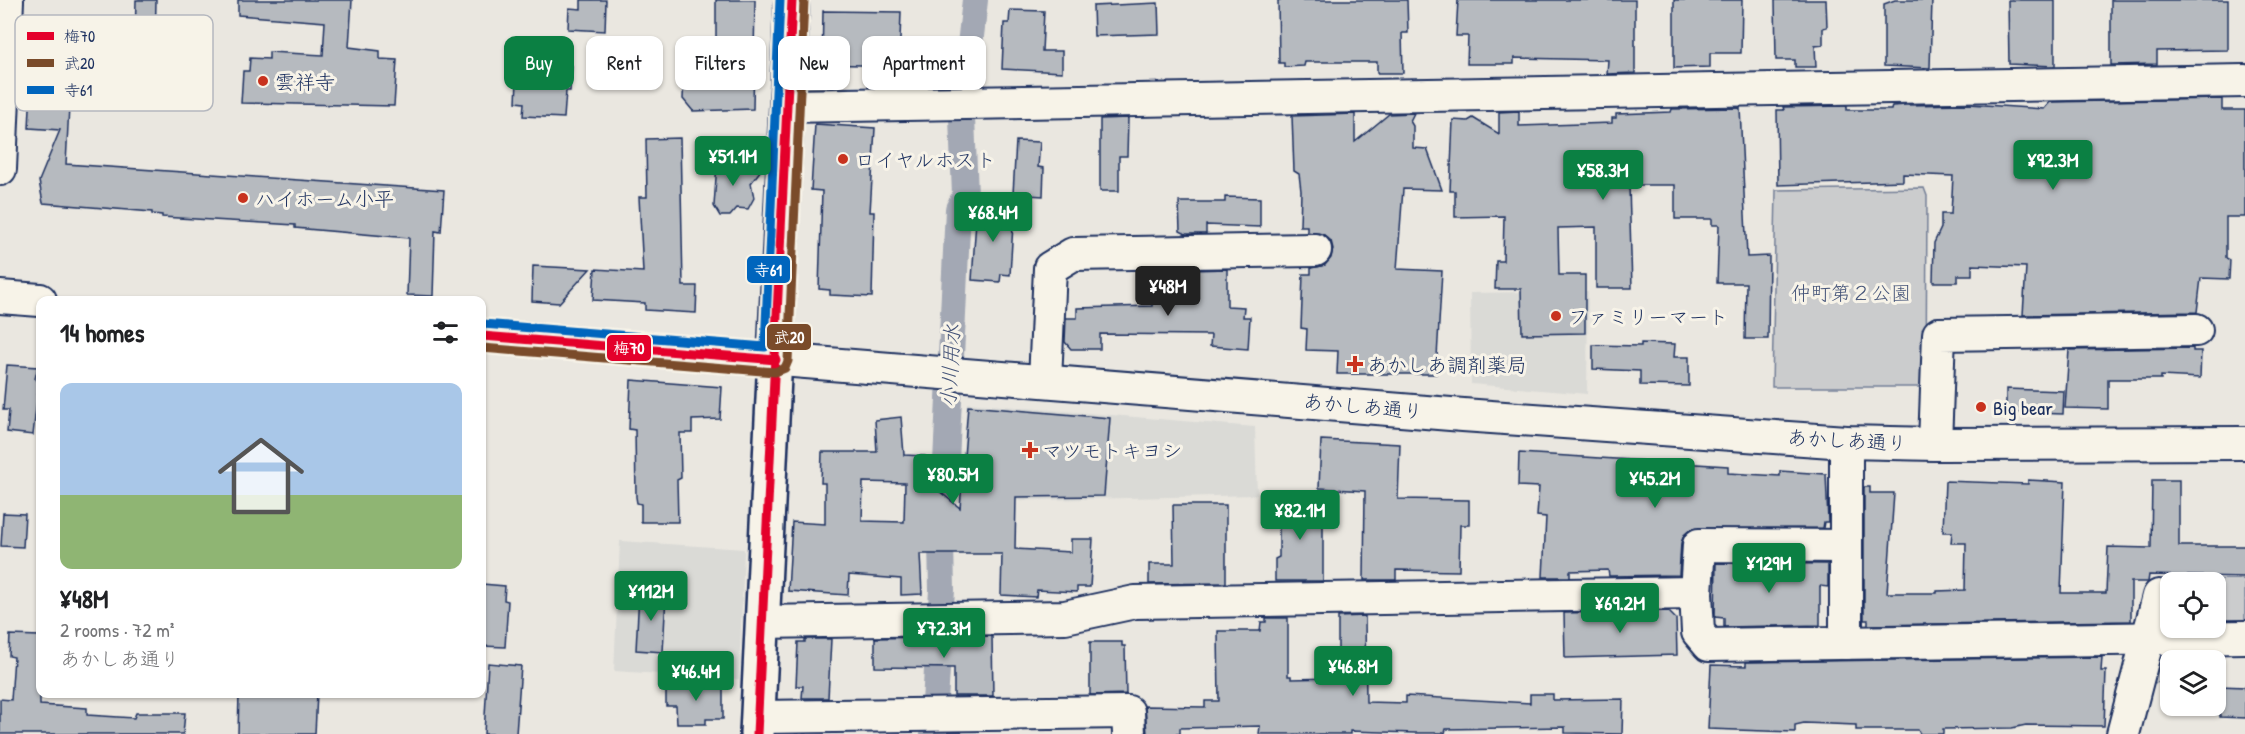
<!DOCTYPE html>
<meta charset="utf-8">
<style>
:root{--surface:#fff;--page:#f2f2f2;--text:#202124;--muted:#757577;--accent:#0b8043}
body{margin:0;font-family:"Patrick Hand","Klee One",sans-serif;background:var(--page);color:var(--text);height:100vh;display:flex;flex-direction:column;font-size:22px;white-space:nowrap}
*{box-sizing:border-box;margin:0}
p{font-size:20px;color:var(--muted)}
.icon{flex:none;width:33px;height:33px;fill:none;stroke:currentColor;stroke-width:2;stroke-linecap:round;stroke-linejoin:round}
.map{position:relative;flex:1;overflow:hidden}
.panel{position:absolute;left:36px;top:296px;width:450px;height:402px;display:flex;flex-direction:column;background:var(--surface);border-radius:12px;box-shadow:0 2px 4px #0004}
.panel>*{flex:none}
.guide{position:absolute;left:504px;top:36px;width:570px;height:54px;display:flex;gap:12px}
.controls{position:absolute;left:2160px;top:572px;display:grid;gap:12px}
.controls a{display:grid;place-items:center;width:66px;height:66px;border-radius:12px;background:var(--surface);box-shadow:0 2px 4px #0004;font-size:30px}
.price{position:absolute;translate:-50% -51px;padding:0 14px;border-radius:6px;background:var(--accent);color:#fff;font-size:20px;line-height:39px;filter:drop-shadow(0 2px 3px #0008)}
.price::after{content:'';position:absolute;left:50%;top:36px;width:18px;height:14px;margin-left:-9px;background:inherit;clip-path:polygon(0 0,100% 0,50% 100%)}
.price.current{background:#222;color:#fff}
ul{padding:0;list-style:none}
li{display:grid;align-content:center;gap:12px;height:318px;padding:0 24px}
li span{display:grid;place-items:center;height:186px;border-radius:12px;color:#555}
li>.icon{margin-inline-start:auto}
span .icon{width:108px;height:108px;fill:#fffc;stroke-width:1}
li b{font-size:26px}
h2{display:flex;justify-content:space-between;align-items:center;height:72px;padding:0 24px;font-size:26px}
.tag{padding:0 21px;border-radius:12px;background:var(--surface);box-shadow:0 2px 4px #0004;font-size:21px;line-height:54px}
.tag.current{background:var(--accent);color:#fff}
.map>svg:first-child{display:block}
.built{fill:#dadad6}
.green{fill:#cbcccd;stroke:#737e96;stroke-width:1.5}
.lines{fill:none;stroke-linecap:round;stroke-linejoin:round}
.canal{stroke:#a3a8b4;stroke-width:26}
.building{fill:#b6babf;stroke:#1b2f5e;stroke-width:1.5;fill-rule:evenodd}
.minor-casing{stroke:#1b2f5e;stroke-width:36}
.major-casing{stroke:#1b2f5e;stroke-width:38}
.minor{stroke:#f7f3e8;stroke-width:32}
.major{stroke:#f7f3e8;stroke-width:33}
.bus-1-casing{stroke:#f7f3e8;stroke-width:14}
.bus-2-casing{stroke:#f7f3e8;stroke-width:14}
.bus-3-casing{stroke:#f7f3e8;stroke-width:14}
.bus-1{stroke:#e4002b;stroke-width:9}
.bus-2{stroke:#7a4b2a;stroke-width:9}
.bus-3{stroke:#0065bd;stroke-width:9}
.poi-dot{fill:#c8321e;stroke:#f7f3e8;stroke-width:2}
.labels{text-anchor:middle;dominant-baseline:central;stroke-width:6;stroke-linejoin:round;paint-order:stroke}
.poi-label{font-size:20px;fill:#1b2f5e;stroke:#f7f3e8;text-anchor:start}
.park-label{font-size:20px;fill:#47567a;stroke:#f7f3e8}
.street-label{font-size:20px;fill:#1b2f5e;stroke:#f7f3e8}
.water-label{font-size:21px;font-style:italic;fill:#445378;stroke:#f7f3e8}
.key{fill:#f7f3e8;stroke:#b5b8bf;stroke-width:1.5}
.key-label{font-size:16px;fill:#1b2f5e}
.line-badge{stroke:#f7f3e8;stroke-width:2}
.badge-label{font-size:16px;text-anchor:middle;font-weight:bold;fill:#fff}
</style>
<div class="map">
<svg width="2245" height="734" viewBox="0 0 2245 734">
<rect width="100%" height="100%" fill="#eae7e0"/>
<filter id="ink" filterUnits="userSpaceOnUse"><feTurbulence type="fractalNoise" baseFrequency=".0167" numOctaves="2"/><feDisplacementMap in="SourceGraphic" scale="12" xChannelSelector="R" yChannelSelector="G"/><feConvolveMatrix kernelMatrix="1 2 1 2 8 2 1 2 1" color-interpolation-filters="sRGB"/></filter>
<g filter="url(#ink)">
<g class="built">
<path d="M 1588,291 L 1587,394 L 1471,384 L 1470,293 Z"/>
<path d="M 967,403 L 1255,427 L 1257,495 L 958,502 Z"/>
<path d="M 620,541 L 744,549 L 739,679 L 614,671 Z"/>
</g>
<g class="green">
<path d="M 1924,188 L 1927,196 L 1926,387 L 1772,387 L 1776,190 Z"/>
<path d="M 2245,579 L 2245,624 L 2216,625 L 2216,582 L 2175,582 L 2176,580 Z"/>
<path d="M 2215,644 L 2215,660 L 2170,660 L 2170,682 L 2148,683 L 2155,652 Z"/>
</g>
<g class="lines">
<path class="canal" d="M 933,734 L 942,590 L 940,494 L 945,483 L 958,209 L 965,196 L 962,117 L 975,0"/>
</g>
<g class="building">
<path d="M 136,0 L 156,0 L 155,46 L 194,48 L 193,71 L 188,70 L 186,98 L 70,87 L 66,164 L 444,190 L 441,232 L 435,231 L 433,296 L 407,295 L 409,238 L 295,228 L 295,225 L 162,217 L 162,215 L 152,214 L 152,212 L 43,203 L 39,181 L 60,130 L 29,128 L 31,88 L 26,88 L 27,41 L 61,42 L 59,64 L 101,68 L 102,40 L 135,42 Z"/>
<path d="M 238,0 L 352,0 L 349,47 L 380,51 L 380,59 L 397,60 L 394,106 L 241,103 L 243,71 L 249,71 L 250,58 L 269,59 L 269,52 L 323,55 L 325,22 L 238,15 Z"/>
<path d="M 581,0 L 606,0 L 605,31 L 568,29 L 569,8 L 581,9 Z"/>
<path d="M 716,0 L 755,0 L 753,109 L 693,111 L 683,99 L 684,78 L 708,80 L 708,56 L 716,56 Z"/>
<path d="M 1278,0 L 1407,0 L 1408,33 L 1402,33 L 1403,73 L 1377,73 L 1377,62 L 1305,62 L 1304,66 L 1284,67 L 1284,63 L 1279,63 Z"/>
<path d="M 1458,0 L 1635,0 L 1635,73 L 1607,74 L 1608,60 L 1514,58 L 1514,64 L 1467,64 L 1468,36 L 1456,36 Z"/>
<path d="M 1674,0 L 1742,0 L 1741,53 L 1710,53 L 1710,67 L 1674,68 Z"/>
<path d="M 1775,0 L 1826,0 L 1827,27 L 1823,28 L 1823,45 L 1815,46 L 1816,67 L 1795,67 L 1795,60 L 1776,60 Z"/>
<path d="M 1895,0 L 1932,0 L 1930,68 L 1884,66 L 1884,4 Z"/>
<path d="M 2008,0 L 2055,0 L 2055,66 L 2009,64 Z"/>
<path d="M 2111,0 L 2228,0 L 2228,50 L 2157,51 L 2157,64 L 2111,65 Z"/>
<path d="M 1158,3 L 1159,34 L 1094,36 L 1093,6 Z"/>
<path d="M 1010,10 L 1044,11 L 1042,51 L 1062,51 L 1062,72 L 1002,69 L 1004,23 L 1009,23 Z"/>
<path d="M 823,11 L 901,12 L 899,66 L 822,64 Z"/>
<path d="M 542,64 L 572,66 L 570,91 L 566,91 L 564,118 L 523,116 L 524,103 L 516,102 L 517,82 L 529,82 L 529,74 L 542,74 Z"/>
<path d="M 2222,99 L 2222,110 L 2245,110 L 2245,217 L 2226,217 L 2226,258 L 2230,260 L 2229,279 L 2201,278 L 2197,312 L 2023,315 L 2026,267 L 1972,265 L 1972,275 L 1958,275 L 1958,282 L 1933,282 L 1934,243 L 1941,228 L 1941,214 L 1951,214 L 1953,176 L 1903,174 L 1903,181 L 1778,185 L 1777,110 L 1784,110 L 1783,107 L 1847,106 L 1847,110 L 1891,110 L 1892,106 L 1906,105 L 1969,104 L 2044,109 L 2050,102 Z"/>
<path d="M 1740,108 L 1747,257 L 1769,256 L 1768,339 L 1745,339 L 1746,283 L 1717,283 L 1719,225 L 1712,225 L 1712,219 L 1675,219 L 1675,185 L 1629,185 L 1632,288 L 1596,288 L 1596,227 L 1558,228 L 1559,275 L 1585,275 L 1585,333 L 1522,334 L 1521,289 L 1495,289 L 1496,261 L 1503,261 L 1504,216 L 1455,217 L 1455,191 L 1450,191 L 1453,120 L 1468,121 L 1473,118 L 1499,134 L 1499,112 L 1519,111 L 1519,126 L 1612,123 L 1612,118 L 1616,118 L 1616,114 L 1671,112 L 1672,109 Z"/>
<path d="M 1414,113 L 1410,121 L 1413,126 L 1413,148 L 1427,149 L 1442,190 L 1403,189 L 1397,269 L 1442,271 L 1436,374 L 1337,374 L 1338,351 L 1306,350 L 1307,329 L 1301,328 L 1303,274 L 1311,274 L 1311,268 L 1325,265 L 1331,258 L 1333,249 L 1331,241 L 1324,235 L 1307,232 L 1307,226 L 1300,226 L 1301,191 L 1299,174 L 1294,171 L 1292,116 L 1355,114 L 1355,142 L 1389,114 Z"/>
<path d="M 1128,118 L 1127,156 L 1119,156 L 1119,191 L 1100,191 L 1100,119 Z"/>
<path d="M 815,124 L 875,128 L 870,212 L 874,212 L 872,297 L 830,295 L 830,290 L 819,289 L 822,191 L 811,190 Z"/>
<path d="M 680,138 L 683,286 L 697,286 L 696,313 L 645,310 L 645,303 L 593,300 L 595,269 L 643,272 L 639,197 L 647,197 L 646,139 Z"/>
<path d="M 1016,141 L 1040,142 L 1038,167 L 1044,168 L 1043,196 L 1013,194 Z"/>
<path d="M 721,159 L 734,160 L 740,167 L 761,170 L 751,183 L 754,198 L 748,209 L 737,208 L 730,216 L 720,216 L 714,206 L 717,163 L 721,164 Z"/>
<path d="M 1225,197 L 1260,198 L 1260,227 L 1206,225 L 1206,234 L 1186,234 L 1180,231 L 1179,202 L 1225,202 Z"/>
<path d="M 977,205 L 1014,208 L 1010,275 L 1001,274 L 1000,282 L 972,280 Z"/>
<path d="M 533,266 L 590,269 L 559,303 L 532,301 Z"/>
<path d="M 1227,269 L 1227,306 L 1244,307 L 1243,317 L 1250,317 L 1248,349 L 1210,346 L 1211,335 L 1100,334 L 1100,349 L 1071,349 L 1065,342 L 1066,318 L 1077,318 L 1077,308 L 1152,306 L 1152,299 L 1192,299 L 1192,270 Z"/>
<path d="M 1641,343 L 1675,344 L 1674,357 L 1689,357 L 1689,386 L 1640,385 L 1640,371 L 1593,369 L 1593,345 L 1641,346 Z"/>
<path d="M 2193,348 L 2193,351 L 2201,351 L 2200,378 L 2161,376 L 2161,379 L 2108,379 L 2108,409 L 2065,408 L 2069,350 Z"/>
<path d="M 7,365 L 38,367 L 35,379 L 39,382 L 33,435 L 7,432 L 9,410 L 3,410 Z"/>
<path d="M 631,380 L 722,387 L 720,419 L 692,420 L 692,433 L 680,433 L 681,478 L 677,480 L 678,522 L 641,522 L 641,504 L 637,503 L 636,497 L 635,430 L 629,429 Z"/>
<path d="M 2006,389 L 2064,391 L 2063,414 L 2006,412 Z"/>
<path d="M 968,406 L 1110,418 L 1104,496 L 1016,497 L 1015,549 L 1071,552 L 1071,539 L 1093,539 L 1090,587 L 1077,587 L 1077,592 L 1037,590 L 1036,597 L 1001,595 L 1002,554 L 920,554 L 922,594 L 901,595 L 901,579 L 849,575 L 848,595 L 788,591 L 792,522 L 825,524 L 825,483 L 821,483 L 822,452 L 877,452 L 875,420 L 901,417 L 904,455 L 925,456 L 924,479 L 960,508 ZM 863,482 L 905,483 L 904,522 L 862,521 Z"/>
<path d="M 1321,440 L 1400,444 L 1398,499 L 1469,500 L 1469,525 L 1460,525 L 1459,571 L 1396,570 L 1396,580 L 1364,580 L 1365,491 L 1319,488 Z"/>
<path d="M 1519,453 L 1728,466 L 1728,473 L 1780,476 L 1780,471 L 1826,474 L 1828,522 L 1824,522 L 1823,528 L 1691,529 L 1684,535 L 1681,543 L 1679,575 L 1609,576 L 1608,570 L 1570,571 L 1570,577 L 1543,577 L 1546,517 L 1537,516 L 1539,487 L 1518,486 Z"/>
<path d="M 2028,480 L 2065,482 L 2061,593 L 2106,593 L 2108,547 L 2151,548 L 2152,480 L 2179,480 L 2179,546 L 2245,546 L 2245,577 L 2149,575 L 2148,582 L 2131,582 L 2131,621 L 1868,625 L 1868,620 L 1864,620 L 1864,487 L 1870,487 L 1870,493 L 1894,493 L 1887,593 L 1937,593 L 1937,591 L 1965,590 L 1966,543 L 1951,543 L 1952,532 L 1943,532 L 1945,481 L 2028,484 Z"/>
<path d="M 1279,500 L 1323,500 L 1323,581 L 1275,581 L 1275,559 L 1279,557 Z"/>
<path d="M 1173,505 L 1226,505 L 1226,583 L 1149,584 L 1149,564 L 1174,564 Z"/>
<path d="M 3,513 L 25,514 L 23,547 L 1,546 Z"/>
<path d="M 1716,563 L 1828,564 L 1828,587 L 1820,586 L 1820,625 L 1724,627 L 1724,618 L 1715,617 Z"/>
<path d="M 482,584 L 505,586 L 504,600 L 508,601 L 505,647 L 482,646 Z"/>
<path d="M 639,593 L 666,594 L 663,652 L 636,650 Z"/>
<path d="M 1668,611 L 1676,619 L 1677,655 L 1565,658 L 1564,613 Z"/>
<path d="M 1365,616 L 1366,702 L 1406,703 L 1406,696 L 1530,703 L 1530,694 L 1553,694 L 1553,700 L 1623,699 L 1622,734 L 1565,733 L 1565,727 L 1446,729 L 1445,733 L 1415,733 L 1350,731 L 1350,734 L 1259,734 L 1260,726 L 1180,728 L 1180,734 L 1147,734 L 1145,706 L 1205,707 L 1205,701 L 1219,701 L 1218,631 L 1260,631 L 1261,622 L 1266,622 L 1266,618 L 1288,618 L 1288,676 L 1291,676 L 1291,679 L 1334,678 L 1335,652 L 1338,652 L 1338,617 Z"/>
<path d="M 10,635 L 40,636 L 40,705 L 87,708 L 87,715 L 134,718 L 136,713 L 185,713 L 183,734 L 0,734 L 0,699 L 11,700 L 14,657 L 9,656 Z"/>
<path d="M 992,636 L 993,696 L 954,696 L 954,668 L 875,667 L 875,638 Z"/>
<path d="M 805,639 L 831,639 L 828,698 L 802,698 L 803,686 L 796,686 L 798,642 L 805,642 Z"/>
<path d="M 1090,642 L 1122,642 L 1122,646 L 1125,646 L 1126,694 L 1090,695 Z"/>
<path d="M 2102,657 L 2101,671 L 2106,671 L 2104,726 L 2026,725 L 2012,728 L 1943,729 L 1943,734 L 1920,734 L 1918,730 L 1856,730 L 1856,725 L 1804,723 L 1795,725 L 1795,732 L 1708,729 L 1711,665 L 1746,666 L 1746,662 Z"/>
<path d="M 488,663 L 521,666 L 516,734 L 484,734 Z"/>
<path d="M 723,683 L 723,719 L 706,719 L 706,724 L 677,724 L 676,706 L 666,706 L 666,684 Z"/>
<path d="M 2219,686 L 2245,687 L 2245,718 L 2220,717 Z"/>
<path d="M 239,693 L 317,693 L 315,734 L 238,734 Z"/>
</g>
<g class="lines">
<g class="minor-casing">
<g id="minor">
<path d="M 786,106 L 2245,81"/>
<path d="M 0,169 L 7,0"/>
<path d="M 0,297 L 40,300"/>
<path d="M 482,336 L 1463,415 L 1846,442 L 1935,444 L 2245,443"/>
<path d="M 1045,381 L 1050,268 L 1073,254 L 1315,250"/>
<path d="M 1935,444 L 1939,334 L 2196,330"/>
<path d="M 1696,593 L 1699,545 L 1846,546"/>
<path d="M 762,622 L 1065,617 L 1135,602 L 1696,593 L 1698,632 L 1709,645 L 2245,637"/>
<path d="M 1846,643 L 1846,442"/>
<path d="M 758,717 L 1128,712 L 1129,734"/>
<path d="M 2123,734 L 2159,596"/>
</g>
</g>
<g class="major-casing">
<path id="major" d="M 757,734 L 792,0"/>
</g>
<use href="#minor" class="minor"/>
<use href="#major" class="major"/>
<g class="bus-1-casing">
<g id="bus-1">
<path d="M 482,336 L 776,360"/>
<path d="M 757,734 L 792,0"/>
</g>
</g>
<g class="bus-2-casing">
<path id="bus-2" d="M 482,348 L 775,372 L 785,368 L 788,361 L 804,1"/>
</g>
<g class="bus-3-casing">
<path id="bus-3" d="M 483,324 L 765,347 L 780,0"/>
</g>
<use href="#bus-1" class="bus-1"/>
<use href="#bus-2" class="bus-2"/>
<use href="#bus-3" class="bus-3"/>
</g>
</g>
<g class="poi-dot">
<circle cx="263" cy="81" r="6"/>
<circle cx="843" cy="159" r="6"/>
<circle cx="243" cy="198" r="6"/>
<circle cx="1556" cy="316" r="6"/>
<path d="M1352 355h6v6h6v6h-6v6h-6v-6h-6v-6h6z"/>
<circle cx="1981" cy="407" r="6"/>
<path d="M1027 441h6v6h6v6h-6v6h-6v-6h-6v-6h6z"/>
</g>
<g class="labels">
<g class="poi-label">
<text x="275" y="81">雲祥寺</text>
<text x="855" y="159">ロイヤルホスト</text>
<text x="255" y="198">ハイホーム小平</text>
<text x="1568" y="316">ファミリーマート</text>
<text x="1367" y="364">あかしあ調剤薬局</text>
<text x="1993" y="407">Big bear</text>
<text x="1042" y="450">マツモトキヨシ</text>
</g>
<g class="park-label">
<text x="1851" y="292">仲町第２公園</text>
</g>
<g class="street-label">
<text transform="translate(1363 406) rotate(5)">あかしあ通り</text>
<text transform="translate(1847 440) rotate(3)">あかしあ通り</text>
</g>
<g class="water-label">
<text transform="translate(950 366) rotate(-87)">小川用水</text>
</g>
</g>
<rect x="15" y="15" width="198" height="96" rx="9" class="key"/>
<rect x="27" y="32" width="27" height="8" fill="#e4002b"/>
<rect x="27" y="59" width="27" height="8" fill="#7a4b2a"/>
<rect x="27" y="86" width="27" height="8" fill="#0065bd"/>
<g class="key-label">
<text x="64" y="42">梅70</text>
<text x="64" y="69">武20</text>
<text x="64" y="96">寺61</text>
</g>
<g class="line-badge">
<rect x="746" y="255" width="45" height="29" rx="6" fill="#0065bd"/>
<rect x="766" y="323" width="46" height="28" rx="6" fill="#7a4b2a"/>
<rect x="606" y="334" width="46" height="28" rx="6" fill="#e4002b"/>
</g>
<g class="badge-label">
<text x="768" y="276">寺61</text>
<text x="789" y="343">武20</text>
<text x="629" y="354">梅70</text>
</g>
</svg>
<div class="controls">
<a><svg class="icon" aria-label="locate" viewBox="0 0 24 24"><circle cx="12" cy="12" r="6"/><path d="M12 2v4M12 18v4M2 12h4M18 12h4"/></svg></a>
<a><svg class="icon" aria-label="layers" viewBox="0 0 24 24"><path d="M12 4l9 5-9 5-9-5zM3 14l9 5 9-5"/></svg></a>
</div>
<b class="price" style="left:733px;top:187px">¥51.1M</b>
<b class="price" style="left:2053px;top:191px">¥92.3M</b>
<b class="price" style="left:1603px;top:201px">¥58.3M</b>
<b class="price" style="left:993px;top:243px">¥68.4M</b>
<b class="price current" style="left:1168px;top:317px">¥48M</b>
<b class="price" style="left:953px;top:505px">¥80.5M</b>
<b class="price" style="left:1655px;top:509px">¥45.2M</b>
<b class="price" style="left:1300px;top:541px">¥82.1M</b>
<b class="price" style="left:1769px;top:594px">¥129M</b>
<b class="price" style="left:651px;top:622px">¥112M</b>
<b class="price" style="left:1620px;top:634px">¥69.2M</b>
<b class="price" style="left:944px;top:659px">¥72.3M</b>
<b class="price" style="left:1353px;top:697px">¥46.8M</b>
<b class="price" style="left:696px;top:702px">¥46.4M</b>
<div class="guide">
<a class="tag current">Buy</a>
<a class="tag">Rent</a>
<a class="tag">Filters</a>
<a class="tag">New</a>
<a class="tag">Apartment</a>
</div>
<section class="panel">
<h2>14 homes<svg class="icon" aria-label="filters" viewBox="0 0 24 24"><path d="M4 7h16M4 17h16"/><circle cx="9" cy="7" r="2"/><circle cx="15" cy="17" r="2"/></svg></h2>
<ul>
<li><span style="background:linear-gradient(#a9c7e8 60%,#8fb573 0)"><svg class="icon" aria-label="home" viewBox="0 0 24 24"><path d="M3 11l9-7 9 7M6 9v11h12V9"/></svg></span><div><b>¥48M</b><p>2 rooms · 72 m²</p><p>あかしあ通り</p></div></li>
</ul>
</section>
</div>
